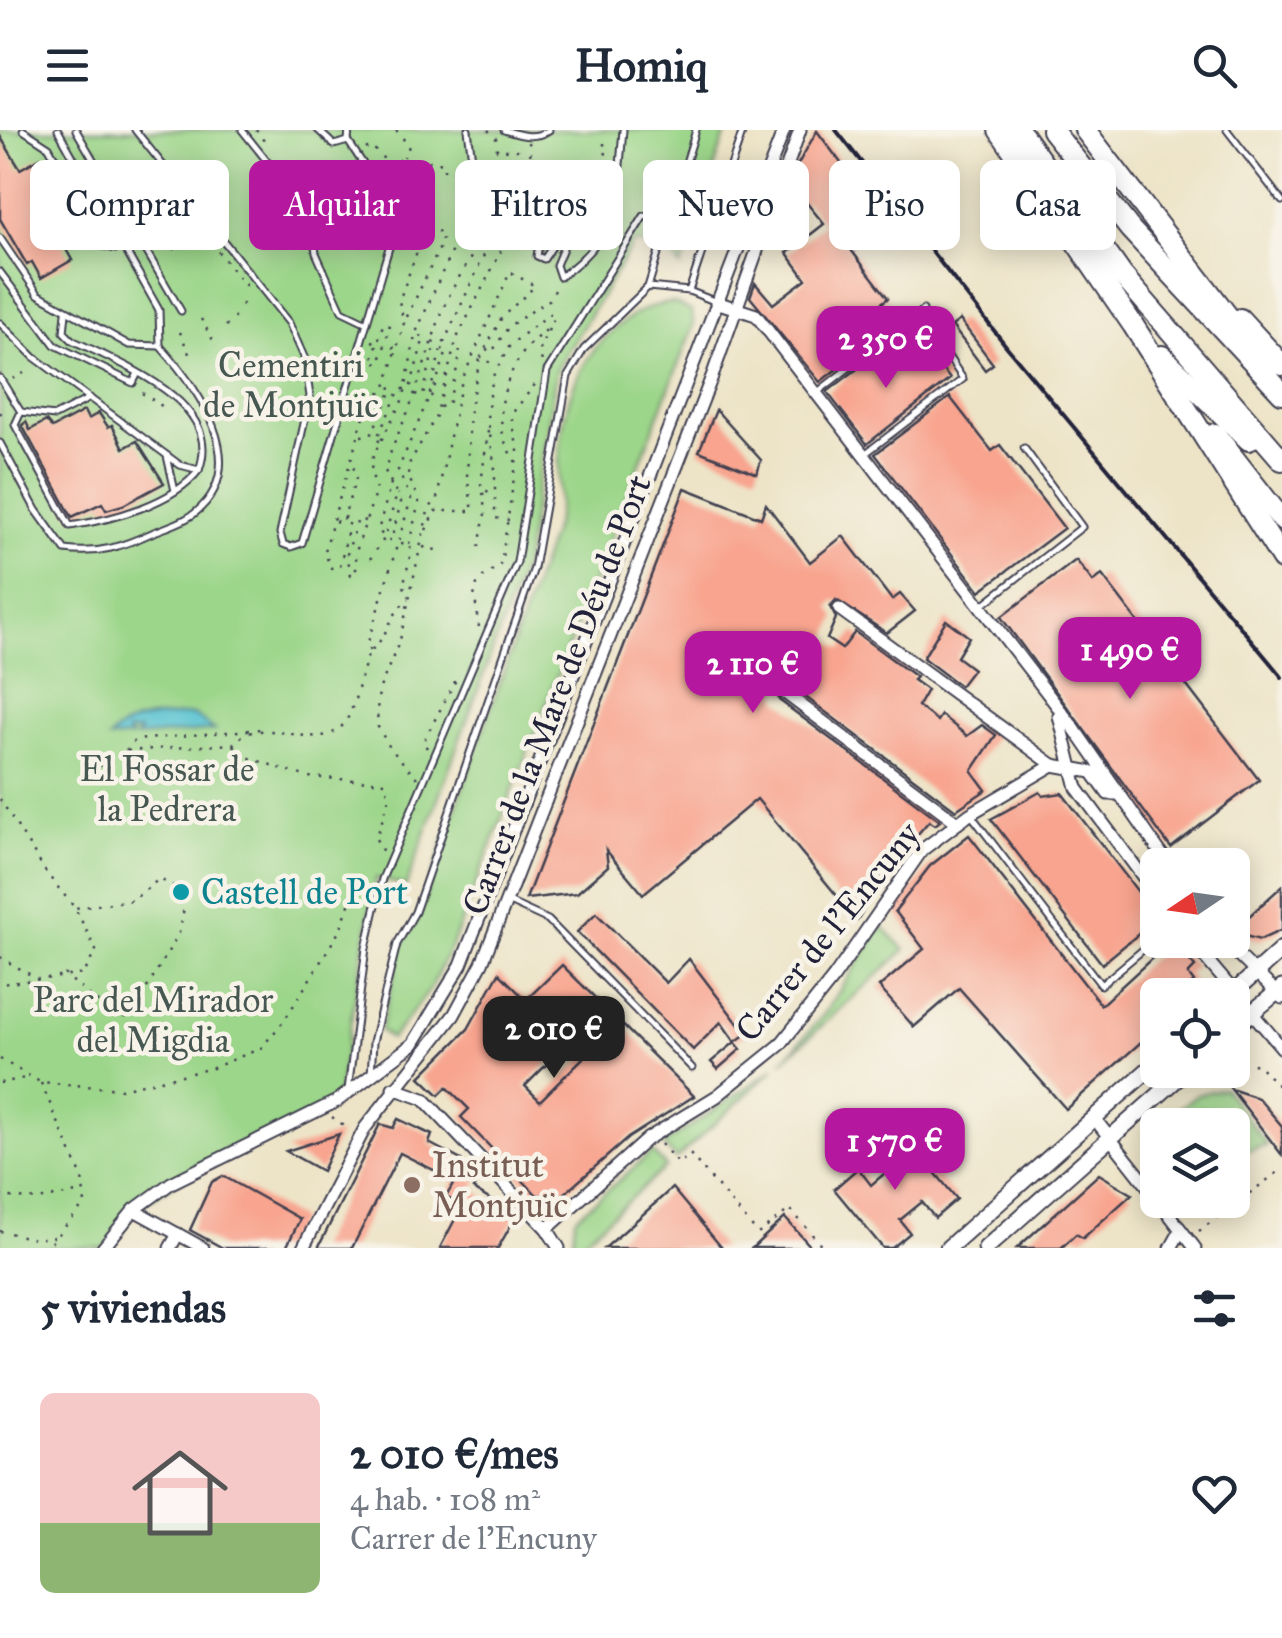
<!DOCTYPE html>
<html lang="es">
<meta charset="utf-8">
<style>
:root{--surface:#fff;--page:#f6f6f7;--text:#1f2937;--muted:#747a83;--line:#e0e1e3;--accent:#b5179e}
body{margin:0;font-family:"IM FELL Great Primer",serif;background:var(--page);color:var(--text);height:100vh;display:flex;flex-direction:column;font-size:38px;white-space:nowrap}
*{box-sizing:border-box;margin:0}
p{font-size:32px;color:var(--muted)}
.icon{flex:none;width:55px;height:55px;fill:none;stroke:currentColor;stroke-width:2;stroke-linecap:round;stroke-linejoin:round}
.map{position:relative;height:1118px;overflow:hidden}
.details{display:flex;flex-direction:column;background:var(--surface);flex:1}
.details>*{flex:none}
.banner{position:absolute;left:30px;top:30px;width:1222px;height:90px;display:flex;gap:20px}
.needle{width:65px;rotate:257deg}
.fabs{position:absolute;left:1140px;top:718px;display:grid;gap:20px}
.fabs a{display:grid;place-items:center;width:110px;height:110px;border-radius:15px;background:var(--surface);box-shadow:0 5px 25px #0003;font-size:50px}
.price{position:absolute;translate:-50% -85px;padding:0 22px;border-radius:20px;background:var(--accent);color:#fff;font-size:32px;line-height:65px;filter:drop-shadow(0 2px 5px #0008)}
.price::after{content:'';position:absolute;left:50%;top:60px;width:30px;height:22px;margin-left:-15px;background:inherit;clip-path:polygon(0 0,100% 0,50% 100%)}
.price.selected{background:#222;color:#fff}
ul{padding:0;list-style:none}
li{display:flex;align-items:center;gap:30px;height:250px;padding:0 40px}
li+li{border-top:2px solid var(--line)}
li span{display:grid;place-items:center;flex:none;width:280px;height:200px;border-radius:15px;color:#555}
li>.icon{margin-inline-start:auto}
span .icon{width:120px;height:120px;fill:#fffc;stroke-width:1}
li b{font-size:42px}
h2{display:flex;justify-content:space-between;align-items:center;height:120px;padding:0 40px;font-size:42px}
.tag{padding:0 35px;border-radius:15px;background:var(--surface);box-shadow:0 5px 25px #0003;font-size:35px;line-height:90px}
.tag.selected{background:var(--accent);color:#fff}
header{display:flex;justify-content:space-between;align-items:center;height:130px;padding:0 40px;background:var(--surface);font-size:45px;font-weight:800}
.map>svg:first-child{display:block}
.green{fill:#9cd68a;stroke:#5f7c62;stroke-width:2.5}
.water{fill:#57c3d1;stroke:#3c7286;stroke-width:2.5}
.building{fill:#f8a48f;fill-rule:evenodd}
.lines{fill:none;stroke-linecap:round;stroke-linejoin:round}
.lane-casing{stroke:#403f50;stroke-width:9}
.street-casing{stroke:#403f50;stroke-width:15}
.secondary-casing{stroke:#403f50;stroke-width:19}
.highway-casing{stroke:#403f50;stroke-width:24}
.path{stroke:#403f50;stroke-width:2.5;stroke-dasharray:2.5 8;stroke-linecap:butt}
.lane{stroke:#fff;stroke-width:5}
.street{stroke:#fff;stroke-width:11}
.secondary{stroke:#fff;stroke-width:15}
.highway{stroke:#fff;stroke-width:20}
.rail{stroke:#22223b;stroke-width:4}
.culture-dot{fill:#0f9aa8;stroke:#f7f3e8;stroke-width:4}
.education-dot{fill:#8d6e63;stroke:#f7f3e8;stroke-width:4}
.labels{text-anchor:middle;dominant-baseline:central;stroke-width:9;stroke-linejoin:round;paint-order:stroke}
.park-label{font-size:35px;fill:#475853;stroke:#f7f3e8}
.street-label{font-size:35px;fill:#22223b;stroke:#f7f3e8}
.culture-label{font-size:35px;fill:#0d838f;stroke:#f7f3e8;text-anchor:start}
.education-label{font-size:35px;fill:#785e54;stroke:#f7f3e8;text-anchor:start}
</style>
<header><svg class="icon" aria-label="menu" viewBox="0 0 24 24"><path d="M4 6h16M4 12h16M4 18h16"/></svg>Homiq<svg class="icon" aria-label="search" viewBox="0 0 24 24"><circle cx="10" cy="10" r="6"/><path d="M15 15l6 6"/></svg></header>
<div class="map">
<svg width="1282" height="1118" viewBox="0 0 1282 1118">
<rect width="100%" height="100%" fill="#f7f3e8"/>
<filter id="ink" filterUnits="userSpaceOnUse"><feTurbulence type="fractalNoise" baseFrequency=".01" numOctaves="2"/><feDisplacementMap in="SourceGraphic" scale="20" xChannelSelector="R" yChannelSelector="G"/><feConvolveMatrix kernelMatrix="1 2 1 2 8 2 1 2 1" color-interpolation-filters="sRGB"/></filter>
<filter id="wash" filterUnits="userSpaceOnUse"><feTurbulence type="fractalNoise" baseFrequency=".0048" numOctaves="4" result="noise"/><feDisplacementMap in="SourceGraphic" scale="40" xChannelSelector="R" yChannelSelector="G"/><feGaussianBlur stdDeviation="2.25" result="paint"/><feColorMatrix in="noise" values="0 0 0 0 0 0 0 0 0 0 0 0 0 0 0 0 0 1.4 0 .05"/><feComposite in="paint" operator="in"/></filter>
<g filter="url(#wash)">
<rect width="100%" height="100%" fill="#ede4c8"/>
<g class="green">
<path d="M 0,0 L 727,0 L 681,137 L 669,122 L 634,112 L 557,239 L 525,431 L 406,756 L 376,748 L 337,971 L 207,1033 L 134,1080 L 105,1118 L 0,1118 Z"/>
<path d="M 674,173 L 691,181 L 694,194 L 455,808 L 429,861 L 391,909 L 380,900 L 403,813 L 417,789 L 556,392 C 561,371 558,351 559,329 C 563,276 575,231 617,197 C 634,183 653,173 674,173 Z"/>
<path d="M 882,796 L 905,820 L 782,932 L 825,883 Z"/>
<path d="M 775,938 L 676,1029 L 663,1015 Z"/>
<path d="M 1224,958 L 1267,1015 L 1233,1025 L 1232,995 L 1160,995 L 1196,965 Z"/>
<path d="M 652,1022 L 666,1037 L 577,1116 L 573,1109 L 575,1088 Z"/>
</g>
<path class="water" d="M 185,585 L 193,585 L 215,600 L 136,607 L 140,601 L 127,602 L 132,607 L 109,609 C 128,586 155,588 185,585 Z"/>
<g id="blocks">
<g class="building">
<path d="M 817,1 L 883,89 L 848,116 L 888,168 L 860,190 L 874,210 L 820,252 L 750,167 L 755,153 L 773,174 L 806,149 L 787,123 L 824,94 L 806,72 L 794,82 L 782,78 L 798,34 Z"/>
<path d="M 0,6 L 20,39 L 40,28 L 83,103 L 63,114 L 72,130 L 41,148 L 32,132 L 27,135 L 0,89 Z"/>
<path d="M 960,190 L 993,234 L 985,240 L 952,196 Z"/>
<path d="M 925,217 L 950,249 L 867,314 L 827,262 L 882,220 L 896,239 Z"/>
<path d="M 950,267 L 992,321 L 1000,315 L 1064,398 L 980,461 L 875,324 Z"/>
<path d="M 716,280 L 761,330 L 757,344 L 699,321 Z"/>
<path d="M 84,281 L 88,289 L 99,283 L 108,297 L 112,295 L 124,318 L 137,311 L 164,353 L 123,375 L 106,380 L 102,373 L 72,387 L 22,295 L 26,292 L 30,300 L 46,291 L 52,298 Z"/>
<path d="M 685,358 L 761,388 L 766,374 L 810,432 L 843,406 L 892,470 L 900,464 L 915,481 L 887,503 L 836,470 L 830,477 L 836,488 L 827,509 L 842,519 L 855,502 L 916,547 L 913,550 L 927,560 L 918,576 L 937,591 L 941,585 L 967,606 L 982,595 L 996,605 L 972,641 L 986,660 L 956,680 L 791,556 L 777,558 L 779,570 L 940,691 L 935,695 L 929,691 L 892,734 L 882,735 L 885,744 L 857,790 L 757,669 L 643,764 L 606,720 L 608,736 L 577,763 L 526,769 Z"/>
<path d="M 1076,430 L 1093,452 L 1102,445 L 1259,650 L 1171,718 L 1001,487 Z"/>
<path d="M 946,490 L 969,507 L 957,527 L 973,539 L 960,556 L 923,528 Z"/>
<path d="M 1040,662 L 1043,666 L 1062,663 L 1158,788 L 1102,834 L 991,689 Z"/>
<path d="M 969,705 L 1101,875 L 1172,810 L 1195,837 L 1188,844 L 1194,852 L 1179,865 L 1158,865 L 1158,897 L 1066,979 L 959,858 L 914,897 L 879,857 L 924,819 L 895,781 L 930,736 Z"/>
<path d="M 1282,756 L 1282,800 L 1260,810 L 1237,804 L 1234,800 Z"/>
<path d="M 596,783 L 666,853 L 689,829 L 746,904 L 735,912 L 741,919 L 718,939 L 711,932 L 735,912 L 721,892 L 693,920 L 577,802 Z"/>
<path d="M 562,835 L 694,966 L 628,1008 L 563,1065 L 537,1065 L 461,987 L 469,979 L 447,957 L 439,965 L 420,947 L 468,899 L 499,843 L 526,870 ZM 568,913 L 583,928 L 540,971 L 525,956 Z"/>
<path d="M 1231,959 L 1258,968 L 1282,996 L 1282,1025 Z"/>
<path d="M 398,989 L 432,1005 L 429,1013 L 461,1030 L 458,1035 L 478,1050 L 473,1059 L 516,1086 L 498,1118 L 440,1118 L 462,1076 L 446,1067 L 455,1051 L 400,1023 L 352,1118 L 318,1118 L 380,994 L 393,998 Z"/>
<path d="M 339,1004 L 322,1041 L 286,1021 L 305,1015 Z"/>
<path d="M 903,1004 L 957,1069 L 935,1088 L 922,1072 L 900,1090 L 910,1103 L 892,1118 L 883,1118 L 834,1059 L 858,1038 L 871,1055 L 891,1038 L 880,1024 Z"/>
<path d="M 1099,1044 L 1132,1064 L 1083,1108 L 1076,1104 L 1061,1118 L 1017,1118 Z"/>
<path d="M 223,1046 L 300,1089 L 286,1118 L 223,1118 L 190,1100 L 212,1052 Z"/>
<path d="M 672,1058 L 722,1118 L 605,1118 L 650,1078 Z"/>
<path d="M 785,1088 L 812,1118 L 752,1118 L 765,1106 Z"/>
</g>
</g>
</g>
<g filter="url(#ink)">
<use href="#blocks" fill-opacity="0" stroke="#403f50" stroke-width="2.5"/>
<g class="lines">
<g class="lane-casing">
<g id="lane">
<path d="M 23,0 L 49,17 L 103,116 L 115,119 L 122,115"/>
<path d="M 58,0 L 159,180 L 160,216"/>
<path d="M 76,0 L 181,181"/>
<path d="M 135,0 L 289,193 L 304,227 L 310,266 L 280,403 L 283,414 L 291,417 L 302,413 L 398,87 L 348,11"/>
<path d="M 242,0 L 311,86 L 316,123 L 342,181 L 367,193"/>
<path d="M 318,0 L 334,15 L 348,11"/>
<path d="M 468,0 L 472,29 L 460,102 L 466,105 L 483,78 L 491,42 L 496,44 L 498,108 L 508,112 L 526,82 L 528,52 L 533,46 C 552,68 541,101 537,126 L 544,129 L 567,94 L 573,94 L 556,135 L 560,147 C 620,105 617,65 623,0"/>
<path d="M 504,0 C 520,5 534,10 549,0"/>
<path d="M 1227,0 L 1282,71"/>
<path d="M 348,11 L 349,0"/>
<path d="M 0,108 L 38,164 L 129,215 L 160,216"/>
<path d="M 0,142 L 55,215 L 133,253 L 138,243"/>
<path d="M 648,157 L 696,0"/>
<path d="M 689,161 L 743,0"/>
<path d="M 66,183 L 64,202 L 72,210 C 118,233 225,271 199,340 C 173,374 111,390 70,396 L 15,295 L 21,282 L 55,286 L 90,268"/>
<path d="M 0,193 L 34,227 L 180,335 L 199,340"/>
<path d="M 0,248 L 21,282"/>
<path d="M 819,261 L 923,180"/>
<path d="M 0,313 L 36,380 L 65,420 C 99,425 123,416 154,402 C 167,397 184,392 195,383 C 254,335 197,257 160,216"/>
<path d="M 866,323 L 963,249 L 940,214"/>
<path d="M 167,326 L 175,361"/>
<path d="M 980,477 L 1082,397 L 1024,318"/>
<path d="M 972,686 L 1101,855 L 1158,807"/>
<path d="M 509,772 L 548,790 L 692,938"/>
<path d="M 371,945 L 373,912 L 397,814 L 415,782 L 534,438 L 568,246 L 584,219 L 648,157 L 689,161 L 714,171"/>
<path d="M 348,960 L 366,818 L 382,749 L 517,432 L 547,241 L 644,86 L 670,92"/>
</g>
</g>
<g class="street-casing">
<g id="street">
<path d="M 716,172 L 756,185 L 1071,594 L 1169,735"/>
<path d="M 839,479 L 1053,635"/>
<path d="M 785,563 L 958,693"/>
<path d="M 1059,586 L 1077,658 L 1158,767"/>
<path d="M 1190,810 L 1282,918"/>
<path d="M 1223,810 L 1282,868"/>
<path d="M 393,958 L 424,969 L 547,1099 L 559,1118"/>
<path d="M 1094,988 L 1158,1069"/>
<path d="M 1158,1070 L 1195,1118"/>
<path d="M 134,1080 L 203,1118"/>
<path d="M 547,1099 L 647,1009 L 717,966 L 780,915 L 834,847 L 922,720 L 970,684 L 1053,635 L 1092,642 L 1108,664 L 1118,664"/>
<path d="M 103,1118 L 134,1080 L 171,1053 L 337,971 L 413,914 L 461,835 L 784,0"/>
<path d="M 170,1118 L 178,1104"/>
<path d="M 303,1118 L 365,998 L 454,885 L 482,833 L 713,244 L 800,0"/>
<path d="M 1171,1118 L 1181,1100"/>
</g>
</g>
<g class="secondary-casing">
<g id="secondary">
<path d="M 1231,865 L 1282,819"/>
<path d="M 1232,899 L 1282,858"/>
<path d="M 948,1118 L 1158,931"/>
<path d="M 986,1118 L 1187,940"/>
</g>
</g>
<g class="highway-casing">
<g id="highway">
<path d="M 999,0 L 1133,195 L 1282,429"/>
<path d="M 1019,0 L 1122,145 L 1282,330"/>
<path d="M 1052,0 L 1130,99 L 1282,263"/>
<path d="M 1085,0 L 1243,206"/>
<path d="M 1240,189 L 1282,235"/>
<path d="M 1162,226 L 1249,310"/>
<path d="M 1215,304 L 1282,390"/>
</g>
</g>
<g class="path">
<path d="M 256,0 L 264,11"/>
<path d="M 396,0 L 409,16 L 404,27"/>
<path d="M 488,0 L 496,8 L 497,20 L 517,20 L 518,11"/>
<path d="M 529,12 L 532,39"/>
<path d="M 604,13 L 604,23 L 611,24"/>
<path d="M 366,19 L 370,16 C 386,27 395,46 404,63 L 399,72"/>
<path d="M 390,37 L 404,27 L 415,42 L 430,31 L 444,33 L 444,40 L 462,42"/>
<path d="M 598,63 L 599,51 L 611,52"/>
<path d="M 191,89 L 251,162"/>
<path d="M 173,120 L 178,117"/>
<path d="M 241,175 L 247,170"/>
<path d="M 201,189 L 214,212"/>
<path d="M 226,196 L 236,186"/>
<path d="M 180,202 L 190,226"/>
<path d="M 372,211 L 378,213 L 383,194 L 390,196 L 385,215"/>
<path d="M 377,215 L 372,232 L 379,234 L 385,215 L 396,218"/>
<path d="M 486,219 L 492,222 L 509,196 L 549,170 L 557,157"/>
<path d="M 13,249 L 24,243"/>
<path d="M 142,263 L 168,280"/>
<path d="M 415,264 L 423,266 L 435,213 L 431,212"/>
<path d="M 431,267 L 447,221 L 442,219"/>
<path d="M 440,277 L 448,275 L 461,222 L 455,220"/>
<path d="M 0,282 L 3,288"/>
<path d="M 488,301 L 481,354 L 483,360 L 494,363"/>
<path d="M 361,306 L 371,305 L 393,258 L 386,257"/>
<path d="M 380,311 L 376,310 L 400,259 L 410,259 L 424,207 L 416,205"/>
<path d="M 516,332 C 484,291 508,225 548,199"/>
<path d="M 391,353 L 378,401 L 391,411 L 402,368 L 398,364"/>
<path d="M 344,387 L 350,389 L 340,437 L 330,438 L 325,421 L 333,390 L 368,273 L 386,257 L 404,193 L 399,171 L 426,97 L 442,103 L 442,113 L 404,193"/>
<path d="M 509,390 L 495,388 L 495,339 L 487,284 L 493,246 L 510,215 L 551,183 L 554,189 L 540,217 L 542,234"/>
<path d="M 335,391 L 342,393 L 356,348 L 352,331"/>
<path d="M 365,391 L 358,389 L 347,424 L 351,445 L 356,443 L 356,422 L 376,360 L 371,340 L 373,326 L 404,267 L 415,205 L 456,111"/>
<path d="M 426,400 L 435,381 L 473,381 L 467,347 L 470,277 L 480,229 L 496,234"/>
<path d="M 401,413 L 409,414 L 411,423 L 403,457 L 409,458"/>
<path d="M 409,414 L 419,372 L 408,345 L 409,334 L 436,286 L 457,208 L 501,121"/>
<path d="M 423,417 L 436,420"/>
<path d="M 479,417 L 485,384 L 483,361"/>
<path d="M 370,429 L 384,409 L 397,364 L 385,341 C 391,315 405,292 413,268 C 426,233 434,198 450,164 C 462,139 482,115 488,88"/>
<path d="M 479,497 L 474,461 L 479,450 L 501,434 L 518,321 L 511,285 L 537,252"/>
<path d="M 370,521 L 368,512 L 411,369 L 398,340 L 429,267 L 441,219 L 490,112"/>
<path d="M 234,615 L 241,625 L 307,647 L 386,652 L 389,670 L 376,709 L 385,726"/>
<path d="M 427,618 L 423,612 L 458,546"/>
<path d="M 126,621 L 135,610 L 261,599"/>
<path d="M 100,636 L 126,621 L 233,614 C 261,580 316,626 343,595 C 355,582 361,540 370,521 C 388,508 390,482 409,469"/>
<path d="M 417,648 L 390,618 L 378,597 L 377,580 L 379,560 L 400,510 L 429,377 L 436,373 L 462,250 L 510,142 L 535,156 L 502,187 L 480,229"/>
<path d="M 0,669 L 47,744 L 75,778 L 96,820 L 84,844 L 0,854"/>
<path d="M 0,827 L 41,851"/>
<path d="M 64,844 L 106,879 L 129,889 L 180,801 L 184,777 L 175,766 L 176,757 L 159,749 L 133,770 L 75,778"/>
<path d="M 0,929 L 40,952 L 121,959 L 213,938 L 261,918 L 284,891 L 340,800 L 359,747"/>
<path d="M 1232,931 L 1259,935 L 1282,960"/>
<path d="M 0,953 L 30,947"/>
<path d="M 41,953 L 82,1047 L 85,1074 L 46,1118"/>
<path d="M 332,987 L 348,998"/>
<path d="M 661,1014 L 679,1034 L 690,1024 L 758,1104 L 790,1079 L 824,1118"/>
<path d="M 0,1066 L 38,1070 L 82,1062"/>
<path d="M 0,1101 L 35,1109 L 54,1107"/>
<path d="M 1199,1101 L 1282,1039"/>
</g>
<use href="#lane" class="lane"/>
<use href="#street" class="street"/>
<use href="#secondary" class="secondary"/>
<use href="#highway" class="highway"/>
<path class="rail" d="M 836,0 L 1007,217 L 1282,547"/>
</g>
</g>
<circle class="culture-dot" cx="181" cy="762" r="10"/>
<circle class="education-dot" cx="412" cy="1055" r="10"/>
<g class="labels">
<g class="park-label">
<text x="291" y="235">Cementiri<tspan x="291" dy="40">de Montjuïc</tspan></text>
<text x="167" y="639">El Fossar de<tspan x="167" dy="40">la Pedrera</tspan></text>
<text x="153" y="870">Parc del Mirador<tspan x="153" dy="40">del Migdia</tspan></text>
</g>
<g class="street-label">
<text transform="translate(557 565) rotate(-69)">Carrer de la Mare de Déu de Port</text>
<text transform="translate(828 802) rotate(-51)">Carrer de l'Encuny</text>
</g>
<g class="culture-label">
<text x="201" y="762">Castell de Port</text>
</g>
<g class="education-label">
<text x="432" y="1035">Institut<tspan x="432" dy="40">Montjuïc</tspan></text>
</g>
</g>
</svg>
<div class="fabs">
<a><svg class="needle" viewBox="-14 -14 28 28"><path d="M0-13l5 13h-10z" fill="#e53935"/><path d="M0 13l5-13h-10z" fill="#747a83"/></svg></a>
<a><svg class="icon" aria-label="locate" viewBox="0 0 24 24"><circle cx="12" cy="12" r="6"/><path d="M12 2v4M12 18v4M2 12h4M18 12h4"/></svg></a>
<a><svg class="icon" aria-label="layers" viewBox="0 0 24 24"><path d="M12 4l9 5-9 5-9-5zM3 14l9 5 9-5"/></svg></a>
</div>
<b class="price" style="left:886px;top:261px">2 350 €</b>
<b class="price" style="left:1130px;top:572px">1 490 €</b>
<b class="price" style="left:753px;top:586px">2 110 €</b>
<b class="price selected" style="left:554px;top:951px">2 010 €</b>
<b class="price" style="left:895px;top:1063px">1 570 €</b>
<div class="banner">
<a class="tag">Comprar</a>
<a class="tag selected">Alquilar</a>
<a class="tag">Filtros</a>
<a class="tag">Nuevo</a>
<a class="tag">Piso</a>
<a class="tag">Casa</a>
</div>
</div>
<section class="details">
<h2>5 viviendas<svg class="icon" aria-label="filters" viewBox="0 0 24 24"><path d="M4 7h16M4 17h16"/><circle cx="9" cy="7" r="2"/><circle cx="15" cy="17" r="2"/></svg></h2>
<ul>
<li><span style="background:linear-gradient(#f6c9c9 65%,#8fb573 0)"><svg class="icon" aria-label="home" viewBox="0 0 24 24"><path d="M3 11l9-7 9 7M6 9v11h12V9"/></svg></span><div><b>2 010 €/mes</b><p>4 hab. · 108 m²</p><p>Carrer de l'Encuny</p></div><svg class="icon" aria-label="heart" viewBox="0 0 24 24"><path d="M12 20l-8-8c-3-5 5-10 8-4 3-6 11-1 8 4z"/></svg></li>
</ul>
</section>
